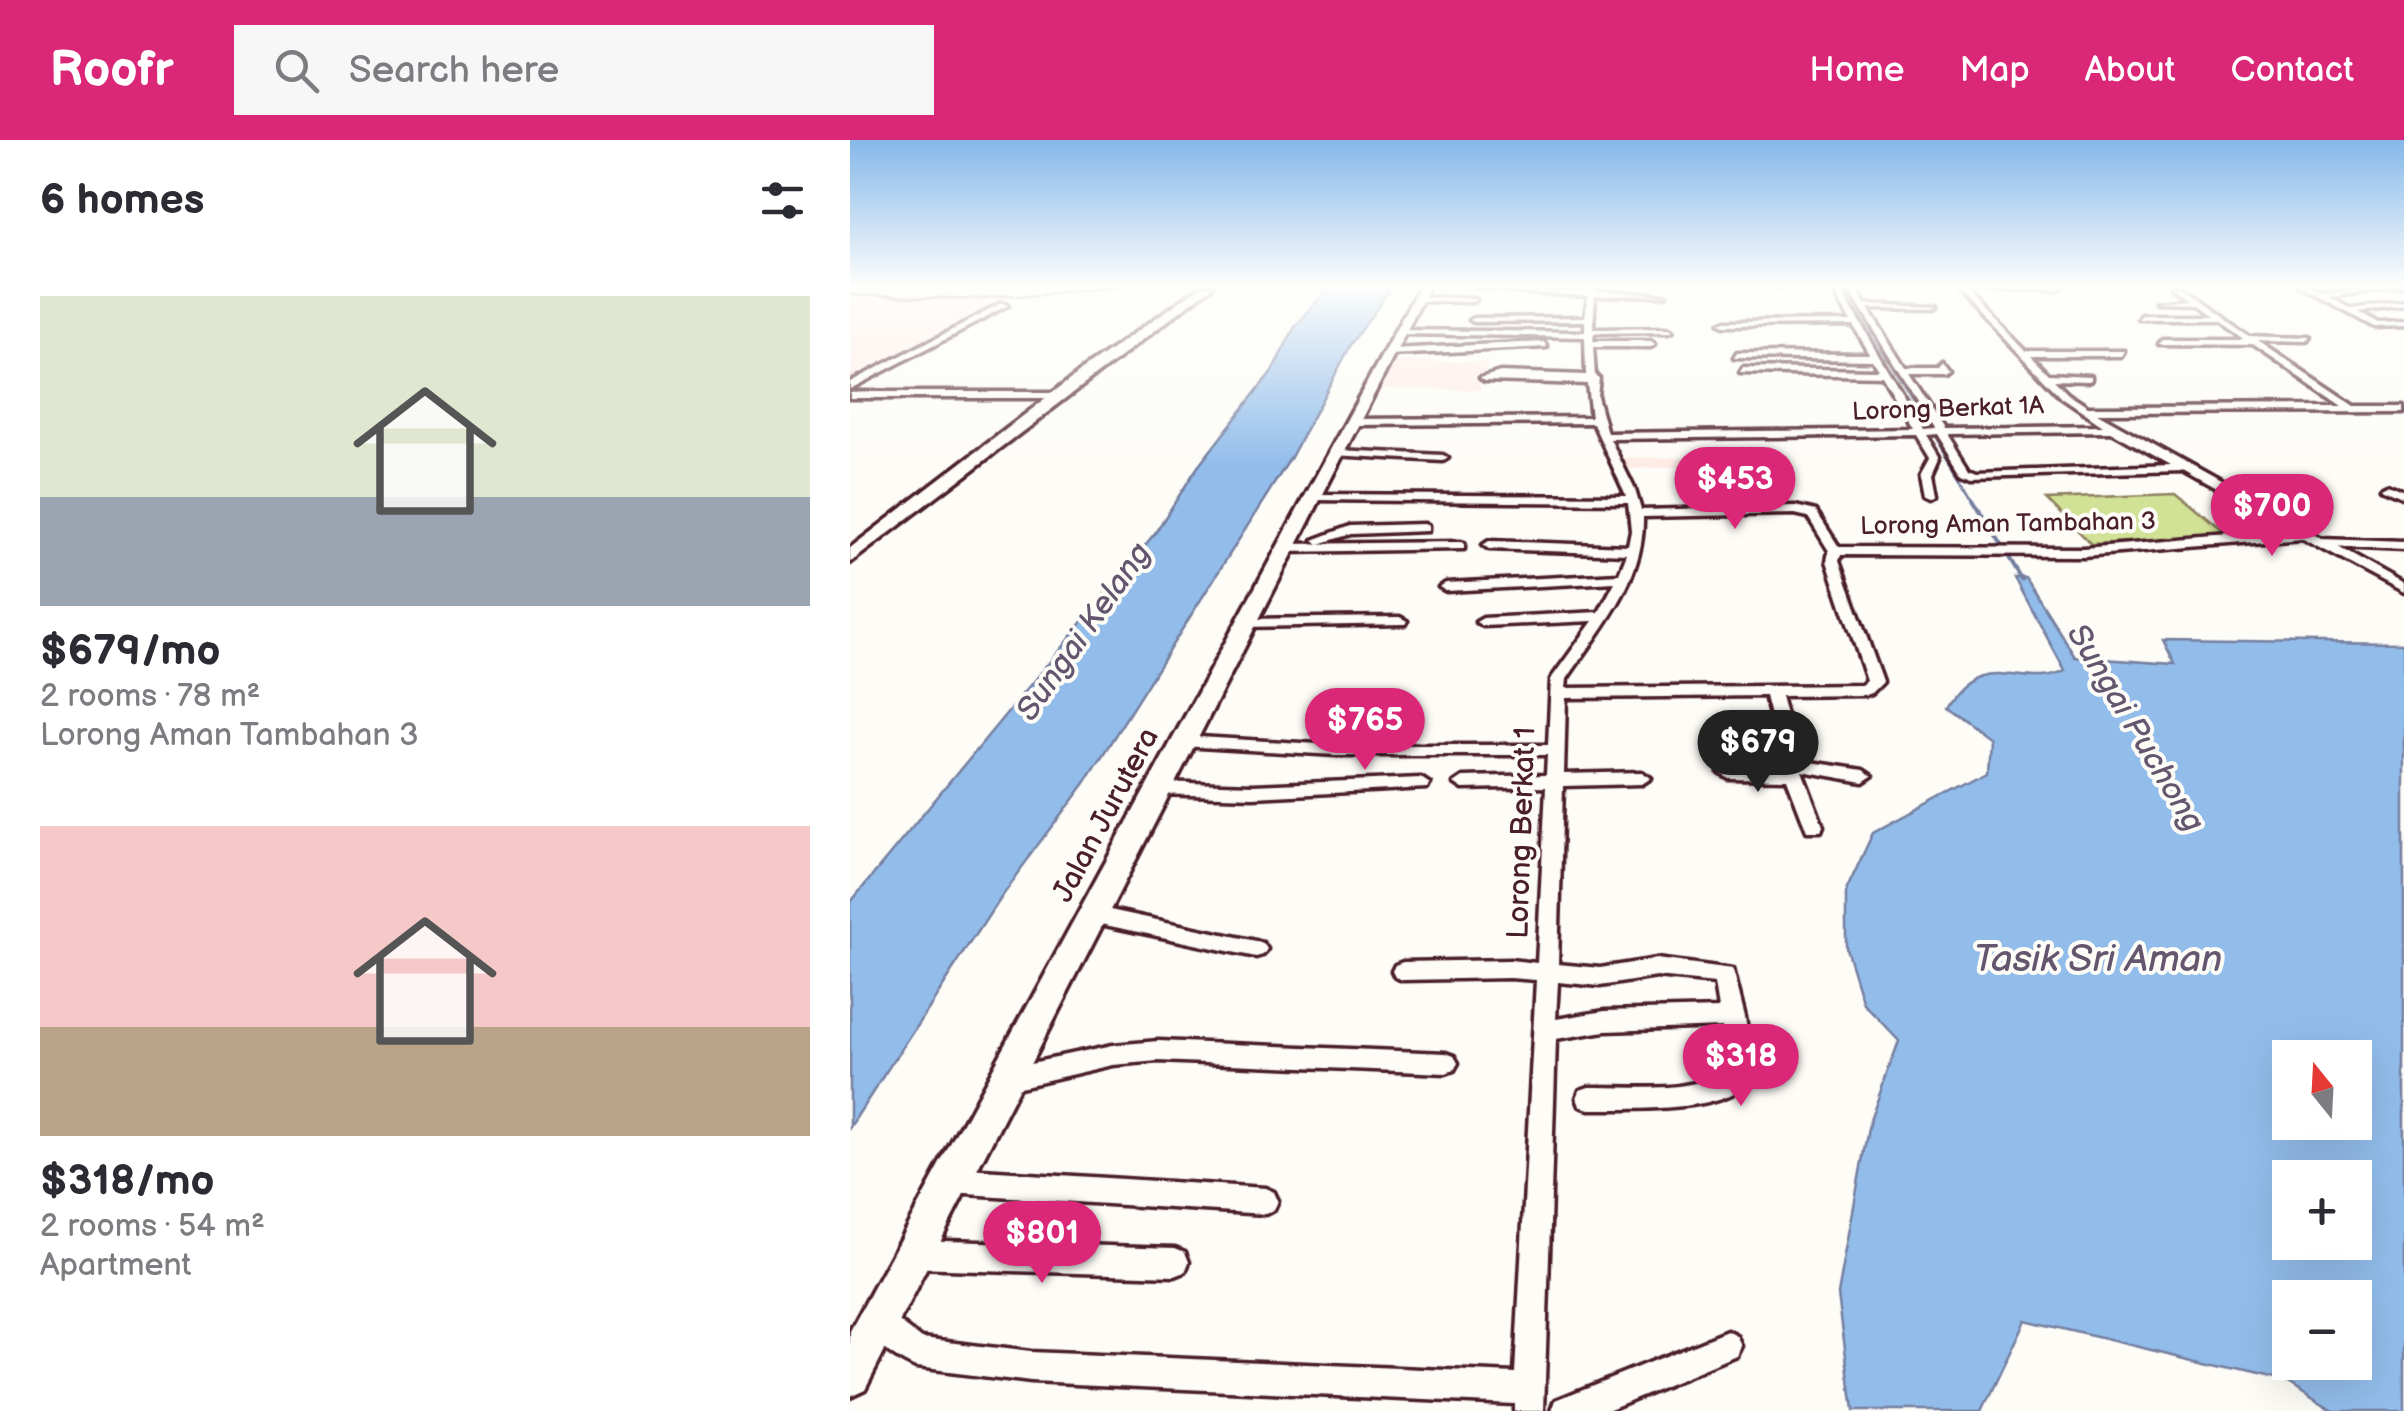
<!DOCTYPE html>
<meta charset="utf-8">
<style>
:root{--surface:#fff;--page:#f7f7f7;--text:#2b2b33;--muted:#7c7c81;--accent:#db2777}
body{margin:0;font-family:"Balsamiq Sans",sans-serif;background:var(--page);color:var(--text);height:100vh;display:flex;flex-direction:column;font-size:38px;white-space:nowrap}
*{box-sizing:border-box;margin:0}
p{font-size:32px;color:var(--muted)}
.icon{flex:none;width:55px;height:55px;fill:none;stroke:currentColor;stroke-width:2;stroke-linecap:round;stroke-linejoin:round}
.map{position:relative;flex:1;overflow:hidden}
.side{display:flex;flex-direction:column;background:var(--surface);width:850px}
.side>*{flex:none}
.needle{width:65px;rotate:342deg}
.buttons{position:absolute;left:1422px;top:900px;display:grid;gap:20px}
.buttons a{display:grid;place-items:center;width:100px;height:100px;border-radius:0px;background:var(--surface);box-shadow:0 10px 40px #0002;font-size:50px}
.price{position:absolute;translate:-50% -85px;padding:0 22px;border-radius:35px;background:var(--accent);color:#fff;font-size:32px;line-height:65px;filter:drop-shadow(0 2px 5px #0008)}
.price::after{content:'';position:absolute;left:50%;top:60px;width:30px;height:22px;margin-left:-15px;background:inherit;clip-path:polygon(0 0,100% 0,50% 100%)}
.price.selected{background:#222;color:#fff}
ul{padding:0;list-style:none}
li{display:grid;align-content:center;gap:20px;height:530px;padding:0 40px}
li span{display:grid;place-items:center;height:310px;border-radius:0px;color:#555}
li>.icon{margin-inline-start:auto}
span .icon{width:180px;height:180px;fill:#fffc;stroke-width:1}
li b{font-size:42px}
h2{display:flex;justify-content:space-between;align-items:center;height:120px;padding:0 40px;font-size:42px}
header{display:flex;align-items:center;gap:60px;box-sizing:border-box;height:140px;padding:0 50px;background:var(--accent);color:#fff}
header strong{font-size:48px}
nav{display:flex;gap:55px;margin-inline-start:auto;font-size:35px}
.search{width:700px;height:90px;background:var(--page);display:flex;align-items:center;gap:25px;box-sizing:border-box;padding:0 35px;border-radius:0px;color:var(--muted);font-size:38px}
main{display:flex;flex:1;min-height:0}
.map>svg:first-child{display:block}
.built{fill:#feebe5}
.green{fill:#d1e195;stroke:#8e8060;stroke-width:2.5}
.water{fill:#92bdeb;stroke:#757e9e;stroke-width:2.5;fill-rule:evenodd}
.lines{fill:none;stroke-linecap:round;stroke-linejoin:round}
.stream-far1{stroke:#757e9e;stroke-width:2.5}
.stream{stroke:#757e9e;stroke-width:4}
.street-casing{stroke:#4a1f2b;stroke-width:7}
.secondary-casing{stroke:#4a1f2b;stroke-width:7}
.street{fill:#fdfcf7;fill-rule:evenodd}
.secondary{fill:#fdfcf7;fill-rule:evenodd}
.tram{stroke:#4a1f2b;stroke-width:2.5}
.labels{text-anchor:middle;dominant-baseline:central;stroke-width:8;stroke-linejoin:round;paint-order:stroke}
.far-street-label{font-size:25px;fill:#4a1f2b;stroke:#fdfcf7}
.street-label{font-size:30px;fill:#4a1f2b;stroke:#fdfcf7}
.water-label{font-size:32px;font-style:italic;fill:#63566e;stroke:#fdfcf7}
.near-water-label{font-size:38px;font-style:italic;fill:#63566e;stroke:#fdfcf7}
</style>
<header>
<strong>Roofr</strong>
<div class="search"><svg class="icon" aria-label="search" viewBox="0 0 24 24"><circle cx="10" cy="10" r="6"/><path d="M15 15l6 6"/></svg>Search here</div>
<nav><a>Home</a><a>Map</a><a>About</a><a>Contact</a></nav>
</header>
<main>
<section class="side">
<h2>6 homes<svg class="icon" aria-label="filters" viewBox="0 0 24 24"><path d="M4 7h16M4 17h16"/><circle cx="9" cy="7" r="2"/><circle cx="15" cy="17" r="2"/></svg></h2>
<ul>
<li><span style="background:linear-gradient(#dfe7d0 65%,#9aa5b1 0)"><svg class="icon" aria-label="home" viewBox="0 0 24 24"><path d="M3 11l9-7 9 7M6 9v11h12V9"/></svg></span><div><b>$679/mo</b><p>2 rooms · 78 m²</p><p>Lorong Aman Tambahan 3</p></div></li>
<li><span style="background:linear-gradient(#f6c9c9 65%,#b9a48a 0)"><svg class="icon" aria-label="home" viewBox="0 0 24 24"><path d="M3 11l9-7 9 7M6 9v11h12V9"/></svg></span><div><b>$318/mo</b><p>2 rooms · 54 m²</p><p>Apartment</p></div></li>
</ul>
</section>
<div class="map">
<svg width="1554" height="1271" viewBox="0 0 1554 1271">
<rect width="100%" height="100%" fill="#fdfcf7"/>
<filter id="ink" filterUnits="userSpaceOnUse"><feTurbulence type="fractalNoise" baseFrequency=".01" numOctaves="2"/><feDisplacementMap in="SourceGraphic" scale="20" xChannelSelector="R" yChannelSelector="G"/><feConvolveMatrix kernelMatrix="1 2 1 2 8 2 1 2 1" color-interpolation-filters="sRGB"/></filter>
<g filter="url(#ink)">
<g class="built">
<path d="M 0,147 L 184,147 L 0,242 Z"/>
<path d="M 540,221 L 638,222 L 630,250 L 526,249 Z"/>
<path d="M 940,316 L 943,328 L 867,331 L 864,325 L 773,329 L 771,318 Z"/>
</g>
<path class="green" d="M 1325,354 L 1378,398 L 1241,404 L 1197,359 Z"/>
<g class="water">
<path d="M 479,147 L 542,147 L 501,205 L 441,317 L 235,643 L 152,754 L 0,987 L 0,763 L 305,393 L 347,328 L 422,231 L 445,187 Z"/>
<path d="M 1165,438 L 1176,438 L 1225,517 L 1325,524 L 1313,500 L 1554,503 L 1554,1271 L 1483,1271 L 1436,1242 L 1175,1180 L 1132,1271 L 1003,1271 L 988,1154 L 1019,983 L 1049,901 L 1013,863 L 996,808 L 996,751 L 1023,693 L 1137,632 L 1139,598 L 1096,566 C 1129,507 1178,552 1215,531 ZM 1440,918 L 1505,918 L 1505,982 L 1440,982 ZM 1440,1038 L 1505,1038 L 1505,1102 L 1440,1102 ZM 1440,1158 L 1505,1158 L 1505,1222 L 1440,1222 Z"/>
</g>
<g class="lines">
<path class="stream-far1" d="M 994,147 L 1125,362"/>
<path class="stream" d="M 1123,359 L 1172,440"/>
<g class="street-casing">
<g id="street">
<path d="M 626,147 L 660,147 L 661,148 L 657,150 Z"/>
<path d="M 740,147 L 747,147 L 746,151 L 816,155 L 745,156 L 743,189 L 819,188 L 823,190 L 819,192 L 744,193 L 743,201 L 801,201 L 805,204 L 801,207 L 743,207 L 745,236 L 749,238 L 747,256 L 757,293 L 1063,289 L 1032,236 L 890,233 L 893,228 L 1029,230 L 1023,220 L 884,218 L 887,213 L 1020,214 L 1003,185 L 873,186 L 869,184 L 873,182 L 1001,181 L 984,151 L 925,147 L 989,147 L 1073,289 L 1084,288 L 998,147 L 1005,147 L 1015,164 L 1086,167 L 1082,169 L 1018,168 L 1056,228 L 1088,228 L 1092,223 L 1098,231 L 1094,234 L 1059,234 L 1094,288 L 1253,286 L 1212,258 L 1106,147 L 1212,147 L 1209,150 L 1116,150 L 1176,211 L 1274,211 L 1271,216 L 1181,216 L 1199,234 L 1241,236 L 1241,240 L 1238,241 L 1204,240 L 1218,254 L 1238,267 L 1492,266 L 1403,205 L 1309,204 L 1312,199 L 1395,199 L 1366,179 L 1289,179 L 1292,175 L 1359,175 L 1343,163 L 1306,162 L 1337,159 L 1321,147 L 1329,147 L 1400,196 L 1460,198 L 1457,202 L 1408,201 L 1505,266 L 1554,266 L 1554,272 L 1247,273 L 1473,399 L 1554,402 L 1554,410 L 1488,407 L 1554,444 L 1554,453 L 1452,398 L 1233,416 L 991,415 L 989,421 L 1033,542 L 1022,553 L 1016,555 L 931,556 L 948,620 L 1013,630 L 1022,636 L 1013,642 L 952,631 L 973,686 L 971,691 L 957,691 L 955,686 L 937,639 L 878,638 L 869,632 L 878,626 L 933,627 L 915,556 L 716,558 L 714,634 L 792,632 L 801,638 L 792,644 L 713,646 L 708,824 L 750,828 L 807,819 L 883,829 L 895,877 L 904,934 C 885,975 778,968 739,969 L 730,966 L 727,958 L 730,950 L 739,947 C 785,946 839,955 879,929 L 873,887 L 755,891 L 706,899 L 694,1271 L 664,1271 L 664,1264 L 181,1242 L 66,1228 C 47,1220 21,1202 13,1183 L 18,1173 L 28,1168 L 38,1173 L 72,1199 L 181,1212 L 665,1233 L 686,840 L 660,838 L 553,840 L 545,837 L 542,831 L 545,825 L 553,822 L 660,820 L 687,823 L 696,647 L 613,649 L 604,643 L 613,637 L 696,635 L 697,615 L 486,615 L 332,606 L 324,601 L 332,596 L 486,605 L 698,605 L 701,539 L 743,481 L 633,486 L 626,482 L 633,478 L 749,472 L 765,442 L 596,451 L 589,447 L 596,443 L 769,434 L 777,414 L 639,409 L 633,405 L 639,401 L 778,406 L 781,391 L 778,363 L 462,360 L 456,357 L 462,354 L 776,356 L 743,283 L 503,285 L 498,282 L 503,279 L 741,277 L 737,244 L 635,241 L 630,238 L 650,232 L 736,235 L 735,197 L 550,194 L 546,192 L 550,190 L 735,192 L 735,181 L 624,182 L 620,180 L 624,178 L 735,177 L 738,156 L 658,152 L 739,151 ZM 1262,292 L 1321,325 L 1127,332 L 1119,329 L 1097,294 ZM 1087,294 L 1111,333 L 1122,337 L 1333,331 L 1440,391 L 1233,408 L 989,407 L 966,371 L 945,366 L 791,370 L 785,350 L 760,299 L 1066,295 L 1080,318 L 1071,334 L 1075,355 L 1081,358 L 1087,355 L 1083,334 L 1090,318 L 1076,295 ZM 945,374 L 958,377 L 979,411 L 977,421 L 1017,541 L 1012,545 L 716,548 L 717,539 C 750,490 795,440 793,377 ZM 807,837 L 865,843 L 869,868 L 755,871 L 706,879 L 708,842 L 750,846 Z"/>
<path d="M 1450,147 L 1459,147 L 1472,154 L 1551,147 L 1479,157 L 1501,169 L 1554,162 L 1554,166 L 1508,172 L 1528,183 L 1554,182 L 1554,186 L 1524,187 Z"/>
<path d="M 567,157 L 622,158 L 626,160 L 622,162 L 564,161 Z"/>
<path d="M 151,164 L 158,166 L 0,249 L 0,242 Z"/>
<path d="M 694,202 L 697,207 L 540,215 L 536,212 L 540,209 Z"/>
<path d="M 0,252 L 209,252 L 214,255 L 209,258 L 0,258 Z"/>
<path d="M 486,310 L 593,315 L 598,318 L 593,321 L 482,315 L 481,313 Z"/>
<path d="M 1537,344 L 1554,351 L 1554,358 L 1533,349 L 1531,347 Z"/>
<path d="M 574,384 L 578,385 L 578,391 L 501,394 L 469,404 L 463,400 L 500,386 Z"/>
<path d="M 610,402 L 614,403 L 614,409 L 435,412 L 429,408 L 435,404 Z"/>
<path d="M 550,477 L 557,481 L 555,484 L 395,487 L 388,483 L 395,479 Z"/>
<path d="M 571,638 L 580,644 L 577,648 L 403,657 L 307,654 L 298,648 L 307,642 L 403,645 Z"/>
<path d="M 241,766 L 406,801 L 413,803 L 417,809 L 413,815 L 406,817 L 241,782 L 234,780 L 231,774 L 234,768 Z"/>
<path d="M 308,901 L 596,913 L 604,916 L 608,923 L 604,930 L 596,933 L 308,921 L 263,925 L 154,950 L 146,947 L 142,939 L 146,931 L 154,928 L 263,905 Z"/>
<path d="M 100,1028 L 415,1048 L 424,1052 L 428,1061 L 424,1070 L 415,1074 L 100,1054 L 91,1050 L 87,1041 L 91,1032 Z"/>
<path d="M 62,1100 L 325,1108 L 335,1112 L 339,1122 L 335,1132 L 325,1136 L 62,1128 L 52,1124 L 48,1114 L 52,1104 Z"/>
<path d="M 877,1191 L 887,1196 L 892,1206 L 887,1216 L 755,1271 L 702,1271 L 706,1260 Z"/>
</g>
</g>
<g class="secondary-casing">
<g id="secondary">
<path d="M 350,147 L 362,147 L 0,423 L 0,408 L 232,230 Z"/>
<path d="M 569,147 L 579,147 L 15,1249 L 0,1256 L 0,1191 Z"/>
</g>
</g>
<use href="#street" class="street"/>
<use href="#secondary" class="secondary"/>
<path class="tram" d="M 0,155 L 131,159 L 274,147"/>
</g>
</g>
<linearGradient id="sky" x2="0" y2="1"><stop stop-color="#85b8e9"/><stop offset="0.45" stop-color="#fefefb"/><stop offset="1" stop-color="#fefefb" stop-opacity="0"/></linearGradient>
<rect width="1554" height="325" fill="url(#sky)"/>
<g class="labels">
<g class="far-street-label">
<text transform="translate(1098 269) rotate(-2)">Lorong Berkat 1A</text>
<text transform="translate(1158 384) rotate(-1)">Lorong Aman Tambahan 3</text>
</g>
<g class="street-label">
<text transform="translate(256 675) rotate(-62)">Jalan Jurutera</text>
<text transform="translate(672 693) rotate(-88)">Lorong Berkat 1</text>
</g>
<g class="water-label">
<text transform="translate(234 492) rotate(-55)">Sungai Kelang</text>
<text transform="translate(1285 588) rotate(59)">Sungai Puchong</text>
</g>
<g class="near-water-label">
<text x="1248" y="819">Tasik Sri Aman</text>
</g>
</g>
</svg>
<div class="buttons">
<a><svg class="needle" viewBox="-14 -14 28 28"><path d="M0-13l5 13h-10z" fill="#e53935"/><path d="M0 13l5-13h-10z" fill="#7c7c81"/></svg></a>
<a>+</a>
<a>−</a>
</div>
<b class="price" style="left:885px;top:392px">$453</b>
<b class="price" style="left:1422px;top:419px">$700</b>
<b class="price" style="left:515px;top:633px">$765</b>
<b class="price selected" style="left:908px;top:655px">$679</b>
<b class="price" style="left:891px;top:969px">$318</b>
<b class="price" style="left:192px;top:1146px">$801</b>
</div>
</main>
